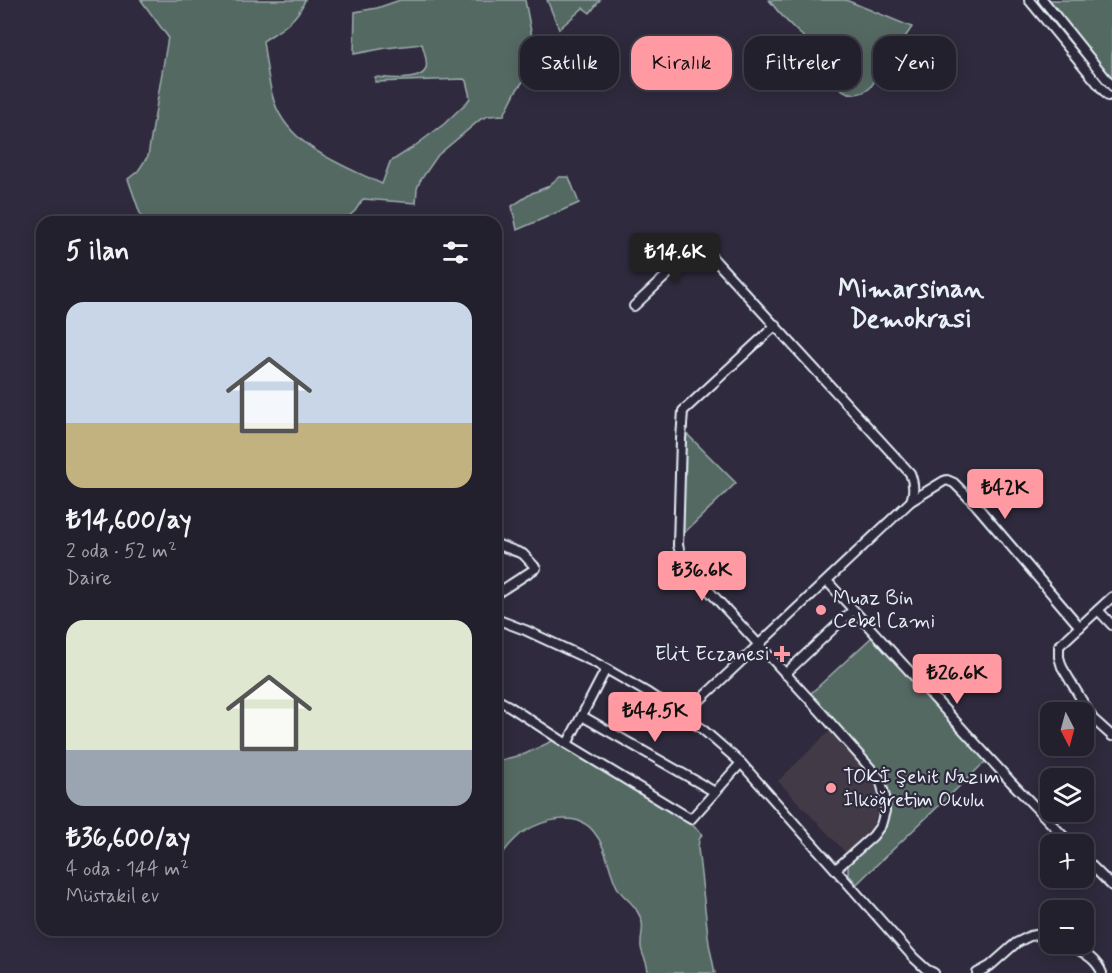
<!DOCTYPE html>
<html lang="tr">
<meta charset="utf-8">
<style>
:root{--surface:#23202e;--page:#2b2836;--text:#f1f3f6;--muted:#a3a3aa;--line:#403e4a;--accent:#ff9aa2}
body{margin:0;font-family:Mynerve,sans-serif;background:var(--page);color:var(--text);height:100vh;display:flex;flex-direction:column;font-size:22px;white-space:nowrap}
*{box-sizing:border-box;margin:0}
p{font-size:20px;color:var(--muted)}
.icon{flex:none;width:33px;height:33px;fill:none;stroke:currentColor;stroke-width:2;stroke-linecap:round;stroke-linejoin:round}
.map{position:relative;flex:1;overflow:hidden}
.panel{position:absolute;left:36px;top:216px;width:466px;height:720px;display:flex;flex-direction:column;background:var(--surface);border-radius:18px;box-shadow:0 3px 15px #0003,0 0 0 2px var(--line)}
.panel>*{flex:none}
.top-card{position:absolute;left:520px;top:36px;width:501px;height:54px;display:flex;gap:12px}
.needle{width:39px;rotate:174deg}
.controls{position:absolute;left:1040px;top:702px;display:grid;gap:12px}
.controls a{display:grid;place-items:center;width:54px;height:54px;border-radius:12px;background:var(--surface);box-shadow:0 3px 15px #0003,0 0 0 2px var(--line);font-size:30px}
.price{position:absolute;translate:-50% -51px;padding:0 14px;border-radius:6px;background:var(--accent);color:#111;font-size:20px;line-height:39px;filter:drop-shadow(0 2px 3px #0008)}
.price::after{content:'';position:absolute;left:50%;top:36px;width:18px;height:14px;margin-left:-9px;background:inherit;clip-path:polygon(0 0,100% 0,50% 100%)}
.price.active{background:#222;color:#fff}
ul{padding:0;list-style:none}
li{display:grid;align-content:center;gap:12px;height:318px;padding:0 30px}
li span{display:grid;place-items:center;height:186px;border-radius:18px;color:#555}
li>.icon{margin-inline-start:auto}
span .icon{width:108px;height:108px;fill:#fffc;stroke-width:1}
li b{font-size:26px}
h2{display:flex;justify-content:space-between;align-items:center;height:72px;padding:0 30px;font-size:26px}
.chip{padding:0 21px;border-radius:18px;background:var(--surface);box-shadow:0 3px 15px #0003,0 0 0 2px var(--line);font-size:21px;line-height:54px}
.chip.active{background:var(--accent);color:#111}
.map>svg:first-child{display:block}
.built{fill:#423a47}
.green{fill:#556963;stroke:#9eadae;stroke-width:1.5}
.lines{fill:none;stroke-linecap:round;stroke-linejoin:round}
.minor-casing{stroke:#e8f1f8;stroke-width:12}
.minor{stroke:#2f2a3d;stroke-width:8}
.poi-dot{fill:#ff9aa2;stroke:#2f2a3d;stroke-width:2}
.labels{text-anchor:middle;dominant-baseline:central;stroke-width:4.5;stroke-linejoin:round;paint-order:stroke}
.poi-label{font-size:20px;fill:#e8f1f8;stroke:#2f2a3d;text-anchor:start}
.district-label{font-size:26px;font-weight:bold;fill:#e8f1f8;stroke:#2f2a3d}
</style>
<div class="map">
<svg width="1112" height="973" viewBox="0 0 1112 973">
<rect width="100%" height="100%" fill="#2f2a3d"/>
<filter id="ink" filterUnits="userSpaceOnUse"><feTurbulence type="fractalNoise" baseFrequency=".0167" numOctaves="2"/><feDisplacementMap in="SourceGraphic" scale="12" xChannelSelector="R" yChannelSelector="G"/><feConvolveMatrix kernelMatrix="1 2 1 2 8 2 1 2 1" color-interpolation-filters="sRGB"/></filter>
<g filter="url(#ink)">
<path class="built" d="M 830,731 L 870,774 L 878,792 L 876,817 L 870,831 L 846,853 L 778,781 Z"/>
<g class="green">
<path d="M 141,0 L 305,0 C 297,21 281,29 263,41 C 266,60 268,82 274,101 C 289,147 343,165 382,184 L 390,162 L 412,148 L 444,124 L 467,102 L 470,98 L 469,93 L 466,81 L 464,79 L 375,82 L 375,77 C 387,78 422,83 426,68 C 428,62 424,51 422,44 L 386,48 L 354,54 L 355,12 L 377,8 L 400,0 L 525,0 L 532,37 L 539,41 L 544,40 L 545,42 L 538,49 L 534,67 L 516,91 L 504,115 L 488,116 L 481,119 L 438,155 L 420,181 L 417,189 L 416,203 L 363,199 L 355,211 L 342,222 L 143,222 L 128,179 L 138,171 L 148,156 L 168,37 Z"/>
<path d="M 547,0 L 600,0 L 590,13 L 583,8 L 559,29 Z"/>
<path d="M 769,0 L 846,0 L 912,27 L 870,88 C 863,94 853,96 844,91 C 831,82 840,72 833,62 C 827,54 815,47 808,41 C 793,28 780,15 769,0 Z"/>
<path d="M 1045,0 L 1112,0 L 1112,79 L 1109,81 Z"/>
<path d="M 559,177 L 569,177 L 579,203 L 517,230 L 512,206 L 532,193 L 547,187 Z"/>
<path d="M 685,432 L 736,483 L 681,536 Z"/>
<path d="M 873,636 L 986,761 L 866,875 L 857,884 L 848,874 L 848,865 L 851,860 L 879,834 L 888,803 L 887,785 L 882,775 L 810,694 Z"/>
<path d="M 554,740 L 689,822 L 702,834 L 699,840 L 698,848 L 709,944 L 715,973 L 648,973 C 648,962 642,956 641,947 C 640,932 647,927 637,911 C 632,901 622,897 617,887 C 608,869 607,848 594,832 C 577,810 542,820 522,833 C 515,839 509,845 503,853 L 497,853 L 497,761 L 525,754 Z"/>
</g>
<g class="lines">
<g class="minor-casing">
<g id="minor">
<path d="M 1029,0 L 1108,96"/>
<path d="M 1043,0 L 1112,86"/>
<path d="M 634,306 L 700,244 L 910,473 C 914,483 915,491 911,501 L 683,716"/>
<path d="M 776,325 L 683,411 L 681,439 L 678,545 L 681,557 L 688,568 L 821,712 L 880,779 L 885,797 L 885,811 L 881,825 L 873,836 L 836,869"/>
<path d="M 911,501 L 944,481 L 947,480 L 954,483 L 975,504 L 1080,627"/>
<path d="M 496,544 L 523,554 L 536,568 L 496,594"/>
<path d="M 827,581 L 1011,782 L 1071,844"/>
<path d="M 1112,597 L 1059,646 L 1059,657 L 1062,667 L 1093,719 L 1112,736"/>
<path d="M 1098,610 L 1112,625"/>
<path d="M 496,619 L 525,630 L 594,662 L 648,693 L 701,728 L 741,763 L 914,958 L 926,969 L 934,973"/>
<path d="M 785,674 L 853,610"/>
<path d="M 496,699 L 509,706 L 567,744 L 691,819 L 741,763"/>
<path d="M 582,716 L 715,792"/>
<path d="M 567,744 L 606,669"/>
<path d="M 1083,857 L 1112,886"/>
<path d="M 1069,944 C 1082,952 1096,958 1102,973"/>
<path d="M 977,973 L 990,966 L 1016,943 L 1030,936 L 1042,934 L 1050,934"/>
</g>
</g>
<use href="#minor" class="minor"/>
</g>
</g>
<g class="poi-dot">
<circle cx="821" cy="610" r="6"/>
<path d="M779 645h6v6h6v6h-6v6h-6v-6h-6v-6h6z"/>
<circle cx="831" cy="788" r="6"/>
</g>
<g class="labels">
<g class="poi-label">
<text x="833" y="598">Muaz Bin<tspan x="833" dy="23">Cebel Cami</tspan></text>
<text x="770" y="654" text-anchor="end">Elit Eczanesi</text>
<text x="843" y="777">TOKİ Şehit Nazım<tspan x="843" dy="23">İlköğretim Okulu</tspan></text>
</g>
<g class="district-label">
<text x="911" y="290">Mimarsinan<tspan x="911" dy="30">Demokrasi</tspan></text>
</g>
</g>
</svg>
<div class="controls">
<a><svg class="needle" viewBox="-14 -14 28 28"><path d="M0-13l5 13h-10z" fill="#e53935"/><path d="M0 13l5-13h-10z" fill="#a3a3aa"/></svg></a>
<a><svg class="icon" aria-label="layers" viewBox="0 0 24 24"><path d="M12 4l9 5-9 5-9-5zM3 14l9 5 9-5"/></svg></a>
<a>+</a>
<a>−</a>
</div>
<b class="price active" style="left:675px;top:284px">₺14.6K</b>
<b class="price" style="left:1005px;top:520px">₺42K</b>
<b class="price" style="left:702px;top:602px">₺36.6K</b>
<b class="price" style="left:957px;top:705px">₺26.6K</b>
<b class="price" style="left:655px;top:743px">₺44.5K</b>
<div class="top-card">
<a class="chip">Satılık</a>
<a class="chip active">Kiralık</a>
<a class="chip">Filtreler</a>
<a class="chip">Yeni</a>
</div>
<section class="panel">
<h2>5 ilan<svg class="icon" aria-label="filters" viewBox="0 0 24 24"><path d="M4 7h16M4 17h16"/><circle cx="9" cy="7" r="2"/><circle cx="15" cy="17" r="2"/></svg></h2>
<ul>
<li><span style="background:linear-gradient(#c9d6e8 65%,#c2b280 0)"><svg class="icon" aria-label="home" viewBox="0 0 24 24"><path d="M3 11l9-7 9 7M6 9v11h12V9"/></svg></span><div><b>₺14,600/ay</b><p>2 oda · 52 m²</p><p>Daire</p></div></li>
<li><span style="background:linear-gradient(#dfe7d0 70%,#9aa5b1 0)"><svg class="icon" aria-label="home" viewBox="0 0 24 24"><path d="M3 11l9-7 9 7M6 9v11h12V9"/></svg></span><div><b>₺36,600/ay</b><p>4 oda · 144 m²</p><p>Müstakil ev</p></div></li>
</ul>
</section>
</div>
